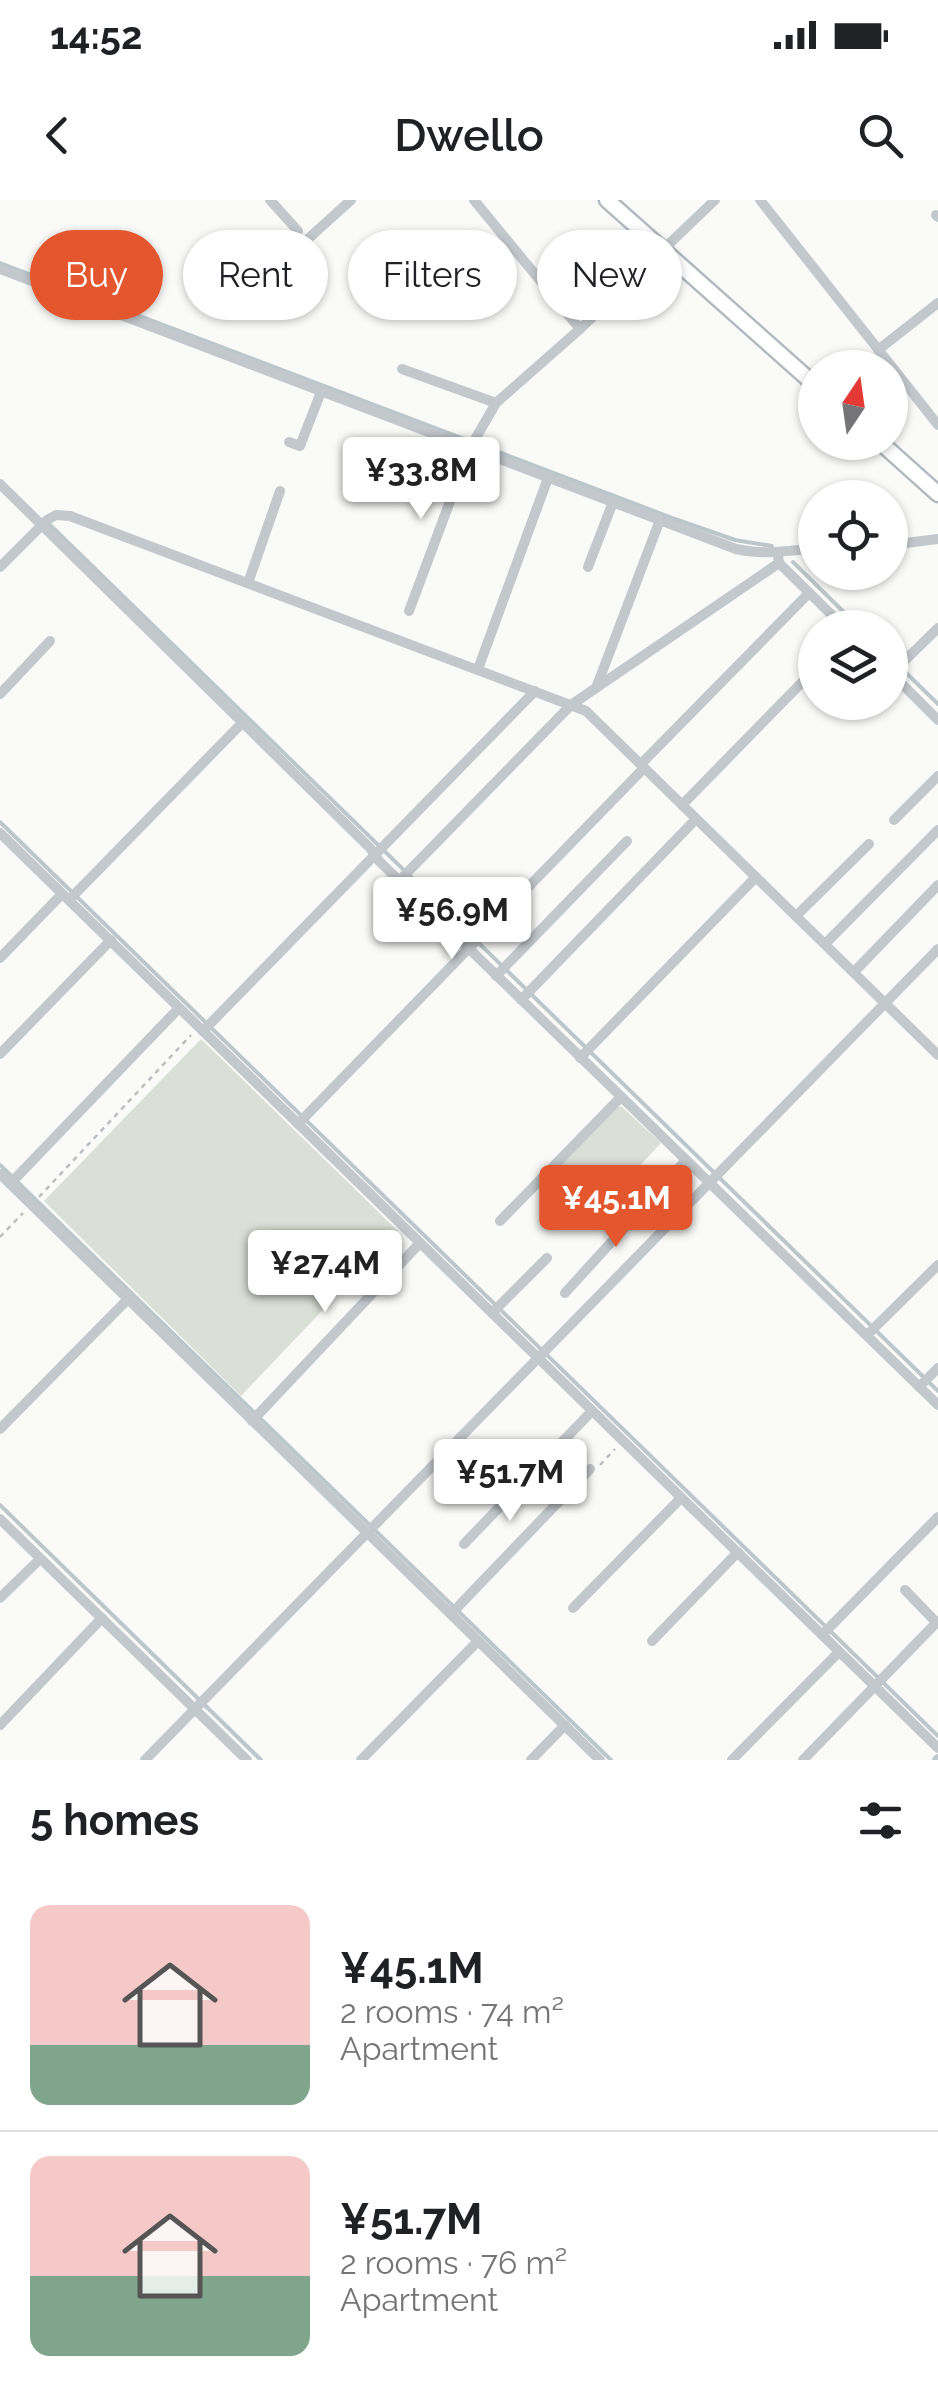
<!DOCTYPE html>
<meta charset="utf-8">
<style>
:root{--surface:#fff;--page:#f2f2f2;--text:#202124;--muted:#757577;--line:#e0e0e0;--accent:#e4572e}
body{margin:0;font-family:Raleway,sans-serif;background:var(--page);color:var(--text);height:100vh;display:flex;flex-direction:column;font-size:38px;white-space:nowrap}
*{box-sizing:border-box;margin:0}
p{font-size:32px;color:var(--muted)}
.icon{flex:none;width:55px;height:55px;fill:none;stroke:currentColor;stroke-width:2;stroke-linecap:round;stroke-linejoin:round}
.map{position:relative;height:1560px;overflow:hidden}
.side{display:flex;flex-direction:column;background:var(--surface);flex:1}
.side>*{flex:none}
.top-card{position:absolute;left:30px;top:30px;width:880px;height:90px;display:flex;gap:20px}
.needle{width:65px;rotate:13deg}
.controls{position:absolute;left:798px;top:150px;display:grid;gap:20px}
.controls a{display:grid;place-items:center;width:110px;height:110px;border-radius:50%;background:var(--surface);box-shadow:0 2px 8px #0004;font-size:50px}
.price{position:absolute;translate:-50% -85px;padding:0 22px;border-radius:10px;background:#fff;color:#222;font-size:32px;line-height:65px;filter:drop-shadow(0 2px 5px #0008)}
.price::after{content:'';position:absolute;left:50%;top:60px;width:30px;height:22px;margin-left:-15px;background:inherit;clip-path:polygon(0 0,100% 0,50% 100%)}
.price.active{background:var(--accent);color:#fff}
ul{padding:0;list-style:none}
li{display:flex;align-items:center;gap:30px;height:250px;padding:0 30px}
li+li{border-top:2px solid var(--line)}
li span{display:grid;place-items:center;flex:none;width:280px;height:200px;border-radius:20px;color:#555}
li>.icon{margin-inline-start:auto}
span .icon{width:120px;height:120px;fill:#fffc;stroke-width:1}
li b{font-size:42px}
h2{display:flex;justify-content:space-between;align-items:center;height:120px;padding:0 30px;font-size:42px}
.chip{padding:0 35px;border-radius:45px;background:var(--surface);box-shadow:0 2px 8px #0004;font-size:35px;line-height:90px}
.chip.active{background:var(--accent);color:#fff}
.status{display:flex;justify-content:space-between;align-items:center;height:70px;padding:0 50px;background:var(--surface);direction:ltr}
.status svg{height:28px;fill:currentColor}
header{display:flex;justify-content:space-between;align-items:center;height:130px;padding:0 30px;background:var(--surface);font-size:45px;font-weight:600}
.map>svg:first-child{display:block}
.green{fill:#dadfd7}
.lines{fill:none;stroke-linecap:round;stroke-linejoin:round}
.stream{stroke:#bbc7cb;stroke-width:4}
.secondary-casing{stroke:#b3babf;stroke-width:19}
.path{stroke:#bbbfc2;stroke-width:2.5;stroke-dasharray:5 5;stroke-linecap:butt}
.street{stroke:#c3c8cc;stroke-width:10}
.secondary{stroke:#fff;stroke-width:14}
</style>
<div class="status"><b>14:52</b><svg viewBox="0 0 49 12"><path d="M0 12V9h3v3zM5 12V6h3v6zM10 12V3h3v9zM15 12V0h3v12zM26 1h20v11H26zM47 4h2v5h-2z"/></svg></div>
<header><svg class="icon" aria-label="back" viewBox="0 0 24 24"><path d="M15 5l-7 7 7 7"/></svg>Dwello<svg class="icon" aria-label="search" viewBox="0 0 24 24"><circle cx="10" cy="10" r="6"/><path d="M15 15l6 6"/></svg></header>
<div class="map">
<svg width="938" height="1560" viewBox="0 0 938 1560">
<rect width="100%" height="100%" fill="#fafaf8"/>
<g class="green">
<path d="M 201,839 L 398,1031 L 241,1196 L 44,1001 Z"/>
<path d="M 616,906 L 622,907 L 661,943 L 586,1023 L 544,983 Z"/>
</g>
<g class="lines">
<g class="stream">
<path d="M 0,63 L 675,319 L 735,340 L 772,346"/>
<path d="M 47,322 L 938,1191"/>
<path d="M 793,362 L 860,428"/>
<path d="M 890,457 L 938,504"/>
<path d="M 0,622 L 938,1536"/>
<path d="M 0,965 L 611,1560"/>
<path d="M 0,1305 L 261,1560"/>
</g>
<g class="secondary-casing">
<g id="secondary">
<path d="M 607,0 L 815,185"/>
<path d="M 880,242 L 938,294"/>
</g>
</g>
<g class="path">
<path d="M 39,997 L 191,835"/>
<path d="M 0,1037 L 23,1013"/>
<path d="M 600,1265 L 615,1249"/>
</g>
<g class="street">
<path d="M 270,0 L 298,31"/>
<path d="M 474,0 L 580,129"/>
<path d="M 760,0 L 938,225"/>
<path d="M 936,15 L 938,17"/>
<path d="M 0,69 L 736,349 C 771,356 782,350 815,349"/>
<path d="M 237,103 L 351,0"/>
<path d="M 878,150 L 938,103"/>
<path d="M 402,169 L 496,203 L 580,129 L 715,0"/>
<path d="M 289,242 L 300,246 L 321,192"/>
<path d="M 0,284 L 370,648 L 379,661 L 938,1205"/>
<path d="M 890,345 L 938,339"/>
<path d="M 779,363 L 845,428"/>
<path d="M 0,367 L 47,320 L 56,315 L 70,316 L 586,511 L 938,855"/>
<path d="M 588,367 L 613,302"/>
<path d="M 248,383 L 280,291"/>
<path d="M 409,411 L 470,248 L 496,203"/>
<path d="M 478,469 L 548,278"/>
<path d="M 890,472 L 938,520"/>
<path d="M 891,474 L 938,428"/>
<path d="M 596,488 L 660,320"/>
<path d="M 0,494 L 50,441"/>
<path d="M 641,564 L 809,393"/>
<path d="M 682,605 L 815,469"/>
<path d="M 894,620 L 938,576"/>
<path d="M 0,633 L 938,1548"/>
<path d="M 399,681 L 571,505 L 779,363 L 778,355"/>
<path d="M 69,700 L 243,522"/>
<path d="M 796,716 L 869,644"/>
<path d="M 825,744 L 938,630"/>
<path d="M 0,758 L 62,694"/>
<path d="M 854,772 L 938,685"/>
<path d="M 496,776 L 627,641"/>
<path d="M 521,800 L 696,619"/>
<path d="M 203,831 L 535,491"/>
<path d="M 0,854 L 111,740"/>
<path d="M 580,858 L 756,677"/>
<path d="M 298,924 L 644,568"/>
<path d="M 0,974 L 600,1560"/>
<path d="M 10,984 L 179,808"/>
<path d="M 500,1021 L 620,898"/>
<path d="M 565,1093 L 686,960"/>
<path d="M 492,1113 L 547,1058"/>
<path d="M 867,1135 L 938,1065"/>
<path d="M 919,1187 L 938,1168"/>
<path d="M 252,1221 L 419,1044"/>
<path d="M 0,1229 L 128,1099"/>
<path d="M 0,1319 L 247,1560"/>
<path d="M 464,1344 L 592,1211"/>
<path d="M 905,1390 L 936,1422"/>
<path d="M 0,1398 L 40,1359"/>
<path d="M 573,1408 L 681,1298"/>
<path d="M 451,1414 L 590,1269"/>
<path d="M 822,1435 L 938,1317"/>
<path d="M 652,1441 L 738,1352"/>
<path d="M 0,1525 L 102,1418"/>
<path d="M 145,1560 L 938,749"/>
<path d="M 361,1560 L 478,1441"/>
<path d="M 531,1560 L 565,1525"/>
<path d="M 732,1560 L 839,1452"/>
<path d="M 803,1560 L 938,1421"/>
<path d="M 937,1560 L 938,1559"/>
</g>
<use href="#secondary" class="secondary"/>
</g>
</svg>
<div class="controls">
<a><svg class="needle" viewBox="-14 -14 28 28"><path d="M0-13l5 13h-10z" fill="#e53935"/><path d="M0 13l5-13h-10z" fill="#757577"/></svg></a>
<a><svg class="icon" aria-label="locate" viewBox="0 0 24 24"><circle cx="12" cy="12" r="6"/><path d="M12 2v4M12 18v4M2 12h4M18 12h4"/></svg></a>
<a><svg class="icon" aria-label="layers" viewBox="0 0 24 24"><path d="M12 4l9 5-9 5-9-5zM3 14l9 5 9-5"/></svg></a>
</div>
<b class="price" style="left:421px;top:322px">¥33.8M</b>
<b class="price" style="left:452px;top:762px">¥56.9M</b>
<b class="price active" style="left:616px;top:1050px">¥45.1M</b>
<b class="price" style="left:325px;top:1115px">¥27.4M</b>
<b class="price" style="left:510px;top:1324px">¥51.7M</b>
<div class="top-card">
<a class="chip active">Buy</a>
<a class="chip">Rent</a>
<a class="chip">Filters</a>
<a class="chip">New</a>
</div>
</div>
<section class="side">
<h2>5 homes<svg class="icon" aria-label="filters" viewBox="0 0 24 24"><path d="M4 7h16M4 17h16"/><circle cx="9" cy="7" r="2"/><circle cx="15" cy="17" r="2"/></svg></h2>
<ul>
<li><span style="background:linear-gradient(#f6c9c9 70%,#7fa58c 0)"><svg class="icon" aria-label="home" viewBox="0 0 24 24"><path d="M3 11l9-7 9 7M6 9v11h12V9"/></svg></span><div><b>¥45.1M</b><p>2 rooms · 74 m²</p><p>Apartment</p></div></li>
<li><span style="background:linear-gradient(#f6c9c9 60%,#7fa58c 0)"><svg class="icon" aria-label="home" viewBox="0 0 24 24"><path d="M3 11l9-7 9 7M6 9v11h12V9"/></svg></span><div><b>¥51.7M</b><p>2 rooms · 76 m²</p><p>Apartment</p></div></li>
</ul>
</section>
